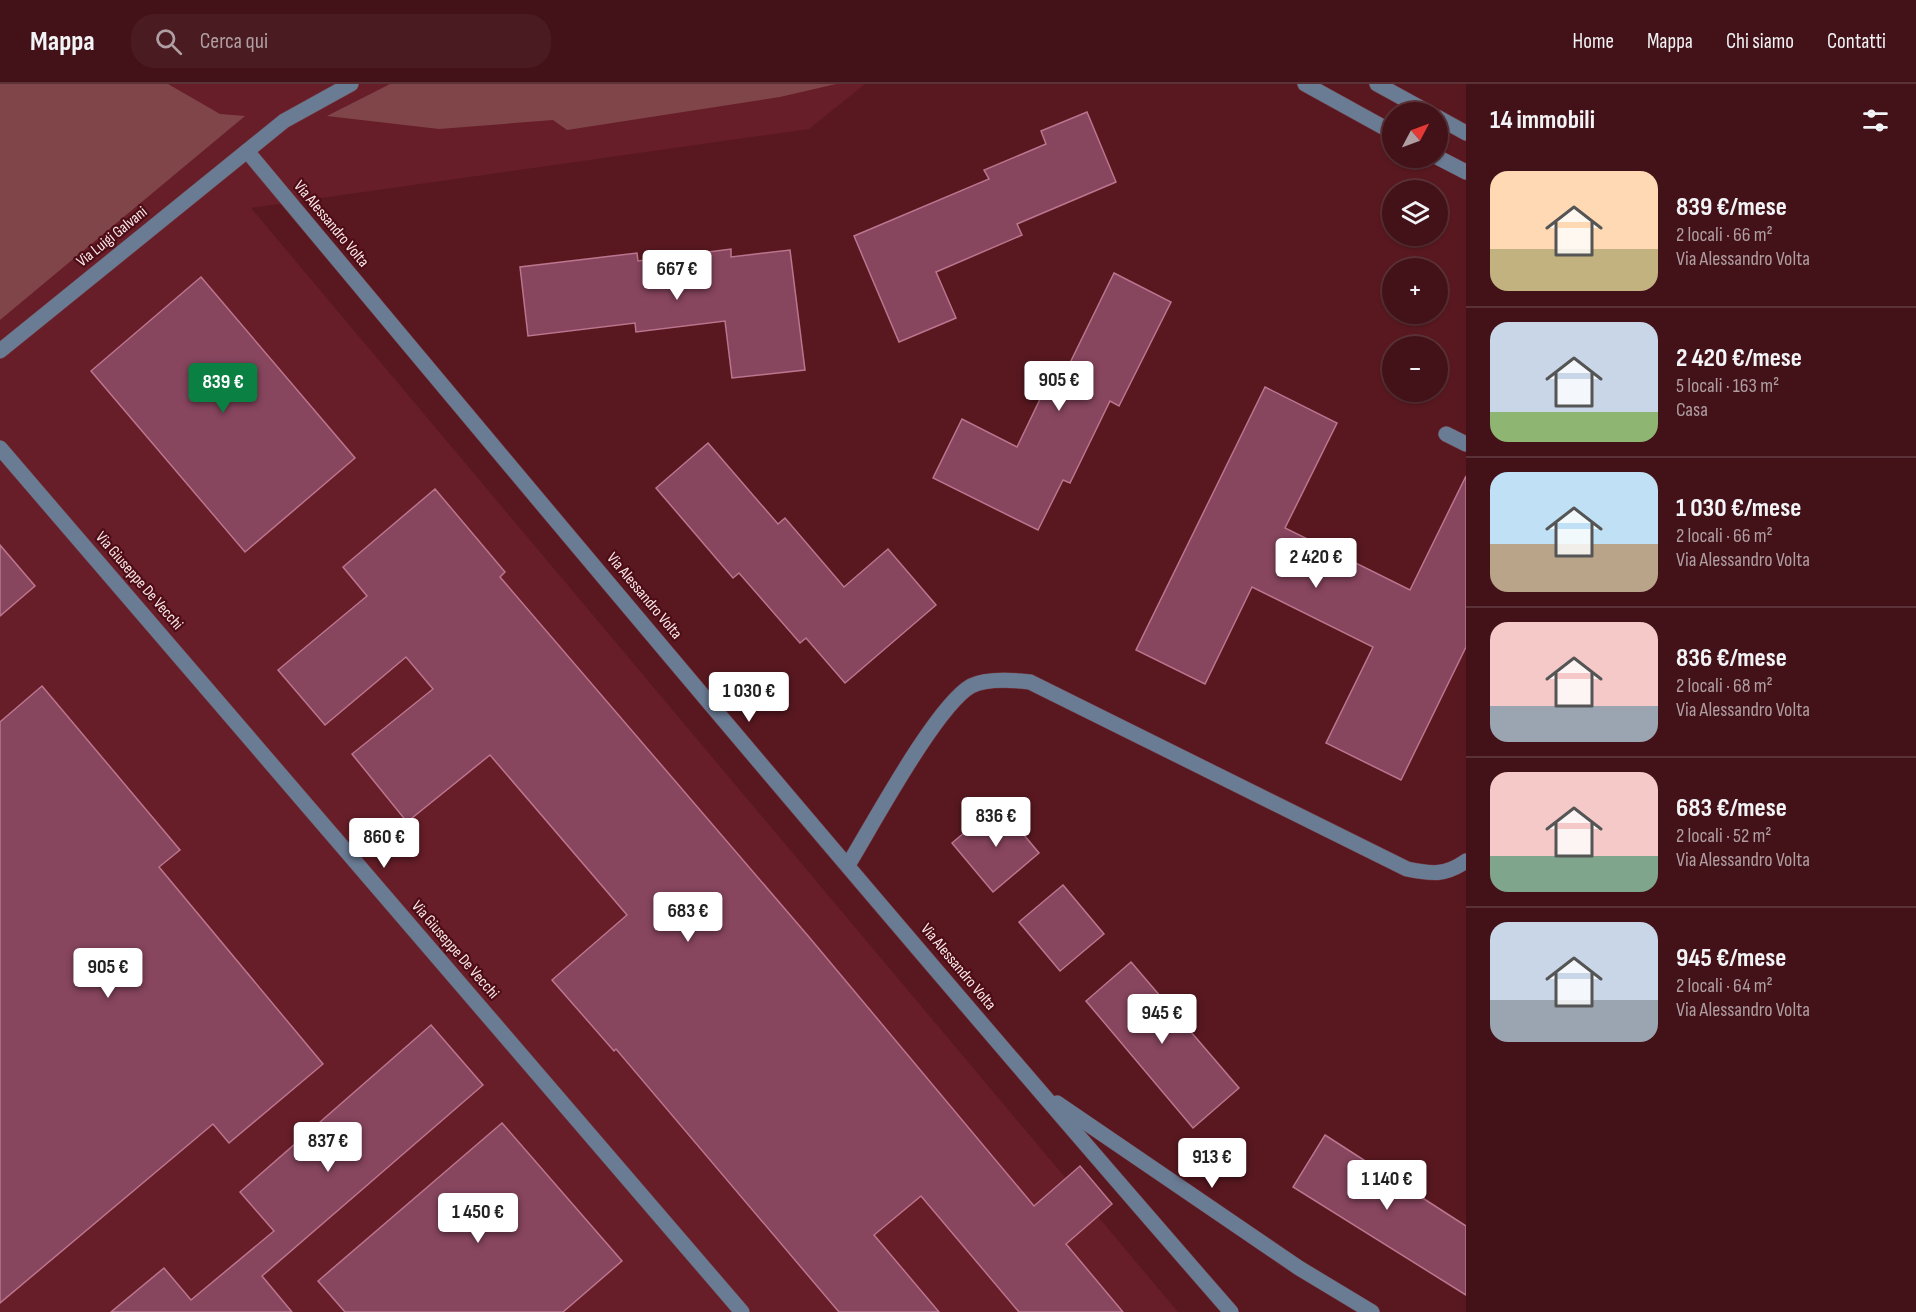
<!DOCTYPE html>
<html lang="it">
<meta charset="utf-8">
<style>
:root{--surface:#431218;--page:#4a1b21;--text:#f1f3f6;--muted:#af9ea2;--line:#5b3237;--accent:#0b8043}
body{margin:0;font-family:"Sofia Sans Condensed",sans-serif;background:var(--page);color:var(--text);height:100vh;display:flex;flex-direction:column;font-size:22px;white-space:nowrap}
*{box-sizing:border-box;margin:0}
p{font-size:20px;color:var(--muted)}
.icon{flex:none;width:33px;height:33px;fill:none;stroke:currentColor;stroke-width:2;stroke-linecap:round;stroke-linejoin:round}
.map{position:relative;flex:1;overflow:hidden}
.sheet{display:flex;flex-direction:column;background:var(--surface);width:450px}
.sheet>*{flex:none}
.needle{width:39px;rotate:49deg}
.buttons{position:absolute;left:1382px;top:18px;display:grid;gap:12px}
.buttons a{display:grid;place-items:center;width:66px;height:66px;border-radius:50%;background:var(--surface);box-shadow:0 2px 4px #0004,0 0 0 2px var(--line);font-size:30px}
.price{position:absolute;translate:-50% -51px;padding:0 14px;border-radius:6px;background:#fff;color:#222;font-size:20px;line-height:39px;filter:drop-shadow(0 2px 3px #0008)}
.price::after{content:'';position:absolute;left:50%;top:36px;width:18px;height:14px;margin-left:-9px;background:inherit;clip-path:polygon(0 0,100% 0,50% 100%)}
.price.on{background:var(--accent);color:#fff}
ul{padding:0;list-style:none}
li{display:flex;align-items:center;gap:18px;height:150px;padding:0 24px}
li+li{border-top:2px solid var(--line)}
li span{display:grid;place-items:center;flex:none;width:168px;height:120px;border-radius:18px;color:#555}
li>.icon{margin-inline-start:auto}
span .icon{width:72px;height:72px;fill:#fffc;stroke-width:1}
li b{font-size:26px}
h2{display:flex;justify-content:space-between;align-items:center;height:72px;padding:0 24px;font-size:26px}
header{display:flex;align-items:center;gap:36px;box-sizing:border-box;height:84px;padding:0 30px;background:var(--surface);border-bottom:2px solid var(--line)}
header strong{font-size:28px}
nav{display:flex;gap:33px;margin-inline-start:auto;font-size:21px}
.search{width:420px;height:54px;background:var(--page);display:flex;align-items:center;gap:15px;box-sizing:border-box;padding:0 21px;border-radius:24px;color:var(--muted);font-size:22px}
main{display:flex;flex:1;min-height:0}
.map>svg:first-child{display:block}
.built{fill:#671e28}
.green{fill:#804548}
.building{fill:#87455e;stroke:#bc758e;stroke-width:1.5}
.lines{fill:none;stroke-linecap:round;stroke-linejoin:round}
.minor-casing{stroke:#733940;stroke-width:16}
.minor{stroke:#6a7b94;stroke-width:15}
.labels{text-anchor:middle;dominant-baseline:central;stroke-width:4.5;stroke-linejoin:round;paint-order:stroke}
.street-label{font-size:16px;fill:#f9e8e8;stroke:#4d0c16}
</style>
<header>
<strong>Mappa</strong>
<div class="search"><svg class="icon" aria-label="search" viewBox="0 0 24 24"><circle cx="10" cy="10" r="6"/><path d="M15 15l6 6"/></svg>Cerca qui</div>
<nav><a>Home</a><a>Mappa</a><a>Chi siamo</a><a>Contatti</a></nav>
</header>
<main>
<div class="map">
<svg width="1466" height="1228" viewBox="0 0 1466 1228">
<rect width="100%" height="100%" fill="#591820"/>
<path class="built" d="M 0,0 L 865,0 L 809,45 L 251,124 L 1178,1228 L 0,1228 Z"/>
<g class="green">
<path d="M 0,0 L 168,0 L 220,30 L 245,32 L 0,236 Z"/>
<path d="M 390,0 L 836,0 L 780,13 L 567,46 L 553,36 L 439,45 L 327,32 Z"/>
</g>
<g class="building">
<path d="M 1087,28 L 1116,98 L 1017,140 L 1022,151 L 936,188 L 956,234 L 899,258 L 854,152 L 989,95 L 984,86 L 1046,60 L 1041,47 Z"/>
<path d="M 731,165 L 731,173 L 790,166 L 805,286 L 732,294 L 725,237 L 636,248 L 635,239 L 528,252 L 520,183 L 637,169 L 638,177 Z"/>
<path d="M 1114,189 L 1171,218 L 1119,322 L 1110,317 L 1070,399 L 1063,396 L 1038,446 L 933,394 L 962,335 L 1017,363 L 1056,282 L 1066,287 Z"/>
<path d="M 201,193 L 355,374 L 245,468 L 91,287 Z"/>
<path d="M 1265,303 L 1337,339 L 1285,444 L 1410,506 L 1466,392 L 1466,563 L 1401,696 L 1326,659 L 1373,563 L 1252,503 L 1205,600 L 1136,566 Z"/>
<path d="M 708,359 L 778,440 L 785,434 L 844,503 L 888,465 L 936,521 L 845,599 L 806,554 L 800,559 L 739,489 L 733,494 L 656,404 Z"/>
<path d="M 435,405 L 505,488 L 500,493 L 809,853 L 1034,1122 L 1080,1082 L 1112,1120 L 1066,1160 L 1123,1228 L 1019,1228 L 921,1112 L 874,1151 L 939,1228 L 839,1228 L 616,965 L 614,967 L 552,896 L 627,831 L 490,671 L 407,738 L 352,670 L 433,605 L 406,573 L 325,641 L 278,586 L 367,512 L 343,483 Z"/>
<path d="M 0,461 L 35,502 L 0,532 Z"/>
<path d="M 42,602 L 180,766 L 159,783 L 323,980 L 229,1059 L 213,1040 L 0,1219 L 0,638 Z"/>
<path d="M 998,720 L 1039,769 L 993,808 L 952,759 Z"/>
<path d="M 1063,801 L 1104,850 L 1060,887 L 1019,838 Z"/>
<path d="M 1131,878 L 1239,1004 L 1193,1044 L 1086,917 Z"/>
<path d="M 431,941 L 483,1001 L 262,1192 L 292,1228 L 111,1228 L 164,1184 L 191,1216 L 274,1147 L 240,1108 Z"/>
<path d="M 502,1039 L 622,1177 L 563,1228 L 345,1228 L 318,1197 Z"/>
<path d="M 1325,1051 L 1466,1142 L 1466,1211 L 1293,1103 Z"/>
</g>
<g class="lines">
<g class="minor-casing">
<g id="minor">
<path d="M 1305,0 L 1392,48"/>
<path d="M 1377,0 L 1428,28"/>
<path d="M 1437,33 L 1466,49"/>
<path d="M 247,67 C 572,457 898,846 1231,1228"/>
<path d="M 1437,73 L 1466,88"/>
<path d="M 0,267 L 284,37 L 351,0"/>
<path d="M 1446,350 L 1466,360"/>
<path d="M 0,364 L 742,1228"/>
<path d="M 848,781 C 872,742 936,622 971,602 C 987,594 1013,596 1030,598 L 1407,785 C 1431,790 1445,792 1466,777"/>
<path d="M 1057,1019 L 1299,1184 L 1372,1228"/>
</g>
</g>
<use href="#minor" class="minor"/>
</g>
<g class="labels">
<g class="street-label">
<text transform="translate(331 140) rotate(50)">Via Alessandro Volta</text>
<text transform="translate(112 153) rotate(-39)">Via Luigi Galvani</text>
<text transform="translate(139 497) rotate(49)">Via Giuseppe De Vecchi</text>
<text transform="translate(644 512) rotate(50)">Via Alessandro Volta</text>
<text transform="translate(455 866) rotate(49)">Via Giuseppe De Vecchi</text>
<text transform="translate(958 883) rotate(50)">Via Alessandro Volta</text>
</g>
</g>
</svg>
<div class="buttons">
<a><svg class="needle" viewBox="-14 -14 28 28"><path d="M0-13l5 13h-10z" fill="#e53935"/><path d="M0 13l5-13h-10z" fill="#af9ea2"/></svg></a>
<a><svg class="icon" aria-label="layers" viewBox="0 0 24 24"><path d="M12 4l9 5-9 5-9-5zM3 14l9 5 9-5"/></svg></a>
<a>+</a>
<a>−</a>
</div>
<b class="price" style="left:677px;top:217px">667 €</b>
<b class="price" style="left:1059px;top:328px">905 €</b>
<b class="price on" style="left:223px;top:330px">839 €</b>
<b class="price" style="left:1316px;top:505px">2 420 €</b>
<b class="price" style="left:749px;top:639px">1 030 €</b>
<b class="price" style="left:996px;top:764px">836 €</b>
<b class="price" style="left:384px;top:785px">860 €</b>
<b class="price" style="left:688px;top:859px">683 €</b>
<b class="price" style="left:108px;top:915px">905 €</b>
<b class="price" style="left:1162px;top:961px">945 €</b>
<b class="price" style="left:328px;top:1089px">837 €</b>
<b class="price" style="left:1212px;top:1105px">913 €</b>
<b class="price" style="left:1387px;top:1127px">1 140 €</b>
<b class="price" style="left:478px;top:1160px">1 450 €</b>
</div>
<section class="sheet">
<h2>14 immobili<svg class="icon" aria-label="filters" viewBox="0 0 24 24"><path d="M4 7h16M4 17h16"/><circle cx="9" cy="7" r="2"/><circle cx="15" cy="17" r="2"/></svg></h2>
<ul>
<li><span style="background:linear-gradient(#ffd9b3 65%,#c2b280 0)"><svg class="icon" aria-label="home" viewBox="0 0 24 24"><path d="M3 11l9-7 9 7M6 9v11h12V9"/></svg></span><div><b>839 €/mese</b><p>2 locali · 66 m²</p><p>Via Alessandro Volta</p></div></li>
<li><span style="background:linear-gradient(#c9d6e8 75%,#8fb573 0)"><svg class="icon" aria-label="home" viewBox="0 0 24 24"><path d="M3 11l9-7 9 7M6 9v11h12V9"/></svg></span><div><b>2 420 €/mese</b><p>5 locali · 163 m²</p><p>Casa</p></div></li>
<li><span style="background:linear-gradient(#bfe0f5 60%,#b9a48a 0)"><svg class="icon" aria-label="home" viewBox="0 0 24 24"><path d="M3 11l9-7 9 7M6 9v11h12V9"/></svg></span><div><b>1 030 €/mese</b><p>2 locali · 66 m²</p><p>Via Alessandro Volta</p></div></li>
<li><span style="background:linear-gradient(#f6c9c9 70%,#9aa5b1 0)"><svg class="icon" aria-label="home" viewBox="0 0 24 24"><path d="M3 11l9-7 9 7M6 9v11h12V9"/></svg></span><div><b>836 €/mese</b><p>2 locali · 68 m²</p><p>Via Alessandro Volta</p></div></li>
<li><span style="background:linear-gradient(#f6c9c9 70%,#7fa58c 0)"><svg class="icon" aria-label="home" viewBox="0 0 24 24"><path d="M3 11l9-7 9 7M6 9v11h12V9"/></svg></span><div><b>683 €/mese</b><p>2 locali · 52 m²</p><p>Via Alessandro Volta</p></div></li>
<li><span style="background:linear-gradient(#c9d6e8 65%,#9aa5b1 0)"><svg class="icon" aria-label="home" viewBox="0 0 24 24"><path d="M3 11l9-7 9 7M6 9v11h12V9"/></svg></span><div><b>945 €/mese</b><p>2 locali · 64 m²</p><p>Via Alessandro Volta</p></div></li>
</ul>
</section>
</main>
